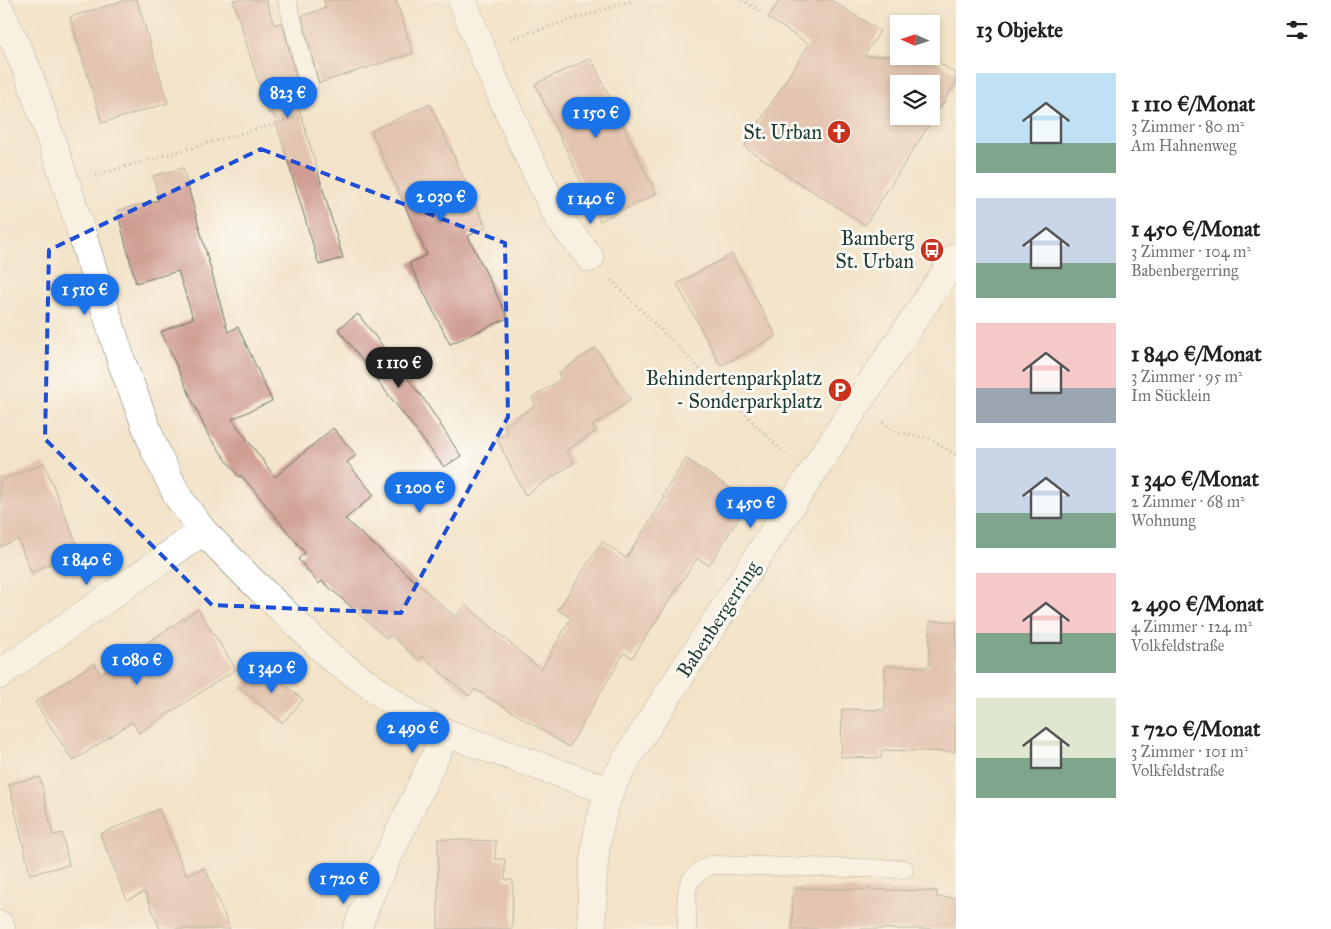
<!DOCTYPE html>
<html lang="de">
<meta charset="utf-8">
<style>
:root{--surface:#fff;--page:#f6f6f6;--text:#202124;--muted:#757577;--accent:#1a73e8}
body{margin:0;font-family:"IM FELL Great Primer",serif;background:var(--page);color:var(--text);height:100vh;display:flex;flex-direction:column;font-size:19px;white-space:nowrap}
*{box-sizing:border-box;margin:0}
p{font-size:16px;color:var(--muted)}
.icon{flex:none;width:28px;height:28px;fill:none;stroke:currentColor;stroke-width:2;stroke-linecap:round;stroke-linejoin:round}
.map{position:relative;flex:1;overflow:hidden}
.panel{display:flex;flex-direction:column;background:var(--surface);width:375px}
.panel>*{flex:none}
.needle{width:32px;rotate:273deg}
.fabs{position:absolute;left:890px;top:15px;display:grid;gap:10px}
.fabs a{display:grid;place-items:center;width:50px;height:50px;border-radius:0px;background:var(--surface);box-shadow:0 2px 8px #0003;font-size:25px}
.price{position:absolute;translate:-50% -42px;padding:0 11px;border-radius:18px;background:var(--accent);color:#fff;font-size:16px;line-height:32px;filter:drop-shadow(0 1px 2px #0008)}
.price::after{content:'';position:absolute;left:50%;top:30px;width:15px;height:11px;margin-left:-8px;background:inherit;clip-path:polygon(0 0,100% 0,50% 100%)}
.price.on{background:#222;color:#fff}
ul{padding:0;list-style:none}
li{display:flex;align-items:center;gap:15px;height:125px;padding:0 20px}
li span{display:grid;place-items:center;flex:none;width:140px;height:100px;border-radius:0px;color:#555}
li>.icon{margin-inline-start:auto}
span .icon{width:60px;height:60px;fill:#fffc;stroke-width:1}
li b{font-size:21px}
h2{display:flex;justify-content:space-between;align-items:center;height:60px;padding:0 20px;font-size:21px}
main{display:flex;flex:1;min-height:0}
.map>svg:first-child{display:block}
.building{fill:#cf9d91;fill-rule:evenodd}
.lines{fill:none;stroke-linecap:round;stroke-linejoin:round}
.lane-casing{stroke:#697768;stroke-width:19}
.street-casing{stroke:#697768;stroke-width:29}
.path{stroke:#697768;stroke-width:3;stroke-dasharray:1 4;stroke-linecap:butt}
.lane{stroke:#fff;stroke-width:18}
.street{stroke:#fff;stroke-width:28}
.marked{fill:none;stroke:#1d4ed8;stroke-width:4;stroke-dasharray:10 6;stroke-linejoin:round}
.labels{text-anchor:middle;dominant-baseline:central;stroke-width:5;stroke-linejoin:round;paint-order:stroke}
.poi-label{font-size:20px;fill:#1f3d34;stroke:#fdfcf7;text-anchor:end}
.street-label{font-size:20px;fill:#1f3d34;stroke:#fdfcf7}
</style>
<main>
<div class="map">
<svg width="956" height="929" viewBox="0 0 956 929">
<rect width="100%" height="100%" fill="#fdfcf7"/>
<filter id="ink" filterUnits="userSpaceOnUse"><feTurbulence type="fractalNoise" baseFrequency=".02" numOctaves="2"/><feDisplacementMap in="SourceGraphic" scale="10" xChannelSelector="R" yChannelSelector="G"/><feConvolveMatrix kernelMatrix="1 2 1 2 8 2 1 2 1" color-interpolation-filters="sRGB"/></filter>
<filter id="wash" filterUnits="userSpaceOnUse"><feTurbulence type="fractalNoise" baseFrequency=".0096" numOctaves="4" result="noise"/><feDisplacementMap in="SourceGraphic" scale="20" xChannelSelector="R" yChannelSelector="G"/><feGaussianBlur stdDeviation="1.12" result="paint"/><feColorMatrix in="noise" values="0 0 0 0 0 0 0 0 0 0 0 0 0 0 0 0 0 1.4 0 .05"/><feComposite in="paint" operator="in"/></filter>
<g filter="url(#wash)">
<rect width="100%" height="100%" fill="#f3e3c9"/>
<g id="blocks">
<g class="building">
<path d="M 126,0 L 137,0 L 168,103 L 102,123 L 70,17 Z"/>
<path d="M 233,0 L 266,0 L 274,25 L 282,22 L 299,89 L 295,91 L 298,104 L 343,258 L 319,265 L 273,112 L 268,113 Z"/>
<path d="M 324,0 L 396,0 L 413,53 L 319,83 L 302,16 L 326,8 Z"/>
<path d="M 780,0 L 831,0 L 880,31 L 864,56 L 929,56 L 956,74 L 956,83 L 865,225 L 744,147 L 809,44 L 768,18 ZM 899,84 L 931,84 L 931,116 L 899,116 Z"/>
<path d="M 591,58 L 656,194 L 600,221 L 535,84 Z"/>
<path d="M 430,104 L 486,227 L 468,236 L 508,318 L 450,344 L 409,263 L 427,255 L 371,131 Z"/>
<path d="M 183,168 L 228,332 L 238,327 L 272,401 L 232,419 L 275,477 L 333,428 L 356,455 L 347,462 L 374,495 L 345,519 L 455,617 L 466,605 L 541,670 L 571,618 L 558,610 L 602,542 L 626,558 L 665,498 L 662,496 L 686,459 L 750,501 L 709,565 L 697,558 L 632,658 L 624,653 L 569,747 L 475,689 L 469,696 L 422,656 L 418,660 L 391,635 L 387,639 L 322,581 L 319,584 L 298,559 L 305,553 L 242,476 L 239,477 L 208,435 L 161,332 L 193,318 L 178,271 L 136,283 L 117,211 L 159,200 L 153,176 Z"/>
<path d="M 732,254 L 776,336 L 721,366 L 677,284 Z"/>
<path d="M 358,314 L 425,401 L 461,456 L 444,467 L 338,329 Z"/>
<path d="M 596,348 L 631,400 L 592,426 L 596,431 L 566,451 L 574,463 L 525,495 L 497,439 L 508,432 L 504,426 L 536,405 L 532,398 L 561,379 L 558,373 Z"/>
<path d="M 44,463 L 80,552 L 31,572 L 18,539 L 0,547 L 0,481 Z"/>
<path d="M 198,609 L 236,669 L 139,733 L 132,722 L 73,761 L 35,702 L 94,663 L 100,674 Z"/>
<path d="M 930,621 L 956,622 L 956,752 L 882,750 L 881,758 L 841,757 L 842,709 L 885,710 L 885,666 L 929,667 Z"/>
<path d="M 261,664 L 303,700 L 282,723 L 241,688 Z"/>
<path d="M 40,777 L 53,835 L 62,833 L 69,865 L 30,874 L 9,784 Z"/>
<path d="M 159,809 L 186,875 L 205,868 L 230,929 L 160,929 L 145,892 L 127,900 L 100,834 Z"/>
<path d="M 438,839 L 496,841 L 495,859 L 505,859 L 505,880 L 513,880 L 512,929 L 438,929 Z"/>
<path d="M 793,888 L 937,891 L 937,897 L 956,898 L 956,929 L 792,929 Z"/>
</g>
</g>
</g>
<g filter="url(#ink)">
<use href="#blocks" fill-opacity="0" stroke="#697768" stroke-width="1"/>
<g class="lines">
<g class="lane-casing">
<g id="lane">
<path d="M 287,0 L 309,85"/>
<path d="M 687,929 C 689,898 677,881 711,865 L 904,869"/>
</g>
</g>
<g class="street-casing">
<g id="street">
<path d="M 462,0 L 486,61 L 527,153 L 559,219 L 590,258"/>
<path d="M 0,10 L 28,72 L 66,183 L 122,363 L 155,450 L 178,497 L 203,531 L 249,578 L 332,658 L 415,718 L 446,733 L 610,791"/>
<path d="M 0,675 L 8,668 L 203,531"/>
<path d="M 0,925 L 1,929"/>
<path d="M 357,929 L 370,895 L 446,733"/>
<path d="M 592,929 C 591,884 593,833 610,791 C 616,777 625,763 632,750 L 857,404 L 956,257"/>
</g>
</g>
<g class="path">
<path d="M 742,0 L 761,11"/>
<path d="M 510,39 L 634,0"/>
<path d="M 96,175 L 303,116"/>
<path d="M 611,280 L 787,456"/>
<path d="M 883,422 L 896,432 L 929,438 L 956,455"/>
</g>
<use href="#lane" class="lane"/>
<use href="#street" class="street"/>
</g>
</g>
<path d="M0 0H956V929H0ZM 261,149 L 505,243 L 508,417 L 401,613 L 212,605 L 45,439 L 49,250 Z" fill="#f3e3c9" fill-opacity=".55" fill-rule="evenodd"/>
<path class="marked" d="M 261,149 L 505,243 L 508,417 L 401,613 L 212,605 L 45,439 L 49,250 Z"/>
<defs>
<g id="church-disc" transform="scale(1.25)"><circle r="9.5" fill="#c8321e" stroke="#fdfcf7"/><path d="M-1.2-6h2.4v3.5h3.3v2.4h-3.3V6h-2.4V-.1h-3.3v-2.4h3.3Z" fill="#fff"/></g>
<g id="bus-disc" transform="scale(1.25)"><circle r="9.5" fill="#c8321e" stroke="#fdfcf7"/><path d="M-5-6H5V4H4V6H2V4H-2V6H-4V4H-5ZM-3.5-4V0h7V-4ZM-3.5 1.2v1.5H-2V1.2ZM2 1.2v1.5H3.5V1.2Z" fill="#fff"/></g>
<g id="parking-disc" transform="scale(1.25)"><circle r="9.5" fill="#c8321e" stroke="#fdfcf7"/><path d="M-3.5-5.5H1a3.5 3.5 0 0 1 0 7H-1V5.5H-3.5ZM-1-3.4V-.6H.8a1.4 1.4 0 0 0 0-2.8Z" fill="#fff"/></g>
</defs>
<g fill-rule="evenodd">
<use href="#church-disc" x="839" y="132"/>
<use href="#bus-disc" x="932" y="250"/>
<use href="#parking-disc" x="840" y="390"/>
</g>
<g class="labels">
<g class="poi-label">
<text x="822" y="132">St. Urban</text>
<text x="914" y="238">Bamberg<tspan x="914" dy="23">St. Urban</tspan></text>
<text x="822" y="378">Behindertenparkplatz<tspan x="822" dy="23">- Sonderparkplatz</tspan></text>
</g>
<g class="street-label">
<text transform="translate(718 619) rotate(-57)">Babenbergerring</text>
</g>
</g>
</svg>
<div class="fabs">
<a><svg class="needle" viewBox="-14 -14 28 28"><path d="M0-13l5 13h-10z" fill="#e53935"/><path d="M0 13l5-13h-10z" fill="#757577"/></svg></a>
<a><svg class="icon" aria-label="layers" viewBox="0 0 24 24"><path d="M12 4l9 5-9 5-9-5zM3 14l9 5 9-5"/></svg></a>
</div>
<b class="price" style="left:288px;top:119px">823 €</b>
<b class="price" style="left:596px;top:139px">1 150 €</b>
<b class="price" style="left:441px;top:223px">2 030 €</b>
<b class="price" style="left:591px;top:225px">1 140 €</b>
<b class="price" style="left:85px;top:316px">1 510 €</b>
<b class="price on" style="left:399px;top:389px">1 110 €</b>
<b class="price" style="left:420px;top:514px">1 200 €</b>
<b class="price" style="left:751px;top:529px">1 450 €</b>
<b class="price" style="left:87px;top:586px">1 840 €</b>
<b class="price" style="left:137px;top:686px">1 080 €</b>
<b class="price" style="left:272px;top:694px">1 340 €</b>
<b class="price" style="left:413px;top:754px">2 490 €</b>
<b class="price" style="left:344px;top:905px">1 720 €</b>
</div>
<section class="panel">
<h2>13 Objekte<svg class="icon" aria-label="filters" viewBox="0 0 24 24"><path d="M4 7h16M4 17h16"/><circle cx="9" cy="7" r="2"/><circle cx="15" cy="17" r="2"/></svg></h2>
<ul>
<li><span style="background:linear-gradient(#bfe0f5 70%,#7fa58c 0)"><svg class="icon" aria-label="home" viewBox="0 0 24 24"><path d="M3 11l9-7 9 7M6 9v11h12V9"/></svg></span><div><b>1 110 €/Monat</b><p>3 Zimmer · 80 m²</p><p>Am Hahnenweg</p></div></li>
<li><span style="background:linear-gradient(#c9d6e8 65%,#7fa58c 0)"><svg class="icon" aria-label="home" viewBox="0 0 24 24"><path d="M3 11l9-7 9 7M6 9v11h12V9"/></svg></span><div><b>1 450 €/Monat</b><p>3 Zimmer · 104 m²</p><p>Babenbergerring</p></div></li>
<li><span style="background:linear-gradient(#f6c9c9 65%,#9aa5b1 0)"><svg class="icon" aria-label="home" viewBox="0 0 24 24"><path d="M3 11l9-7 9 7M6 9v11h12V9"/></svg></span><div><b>1 840 €/Monat</b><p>3 Zimmer · 95 m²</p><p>Im Sücklein</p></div></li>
<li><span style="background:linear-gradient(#c9d6e8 65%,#7fa58c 0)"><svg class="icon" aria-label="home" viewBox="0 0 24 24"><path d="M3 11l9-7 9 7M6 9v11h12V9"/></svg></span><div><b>1 340 €/Monat</b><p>2 Zimmer · 68 m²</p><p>Wohnung</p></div></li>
<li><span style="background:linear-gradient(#f6c9c9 60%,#7fa58c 0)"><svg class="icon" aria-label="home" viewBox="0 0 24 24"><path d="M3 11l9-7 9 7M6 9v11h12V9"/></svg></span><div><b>2 490 €/Monat</b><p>4 Zimmer · 124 m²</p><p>Volkfeldstraße</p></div></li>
<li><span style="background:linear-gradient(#dfe7d0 60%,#7fa58c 0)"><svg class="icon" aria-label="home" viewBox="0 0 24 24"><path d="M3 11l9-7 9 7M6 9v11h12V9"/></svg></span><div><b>1 720 €/Monat</b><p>3 Zimmer · 101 m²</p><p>Volkfeldstraße</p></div></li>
</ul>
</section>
</main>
